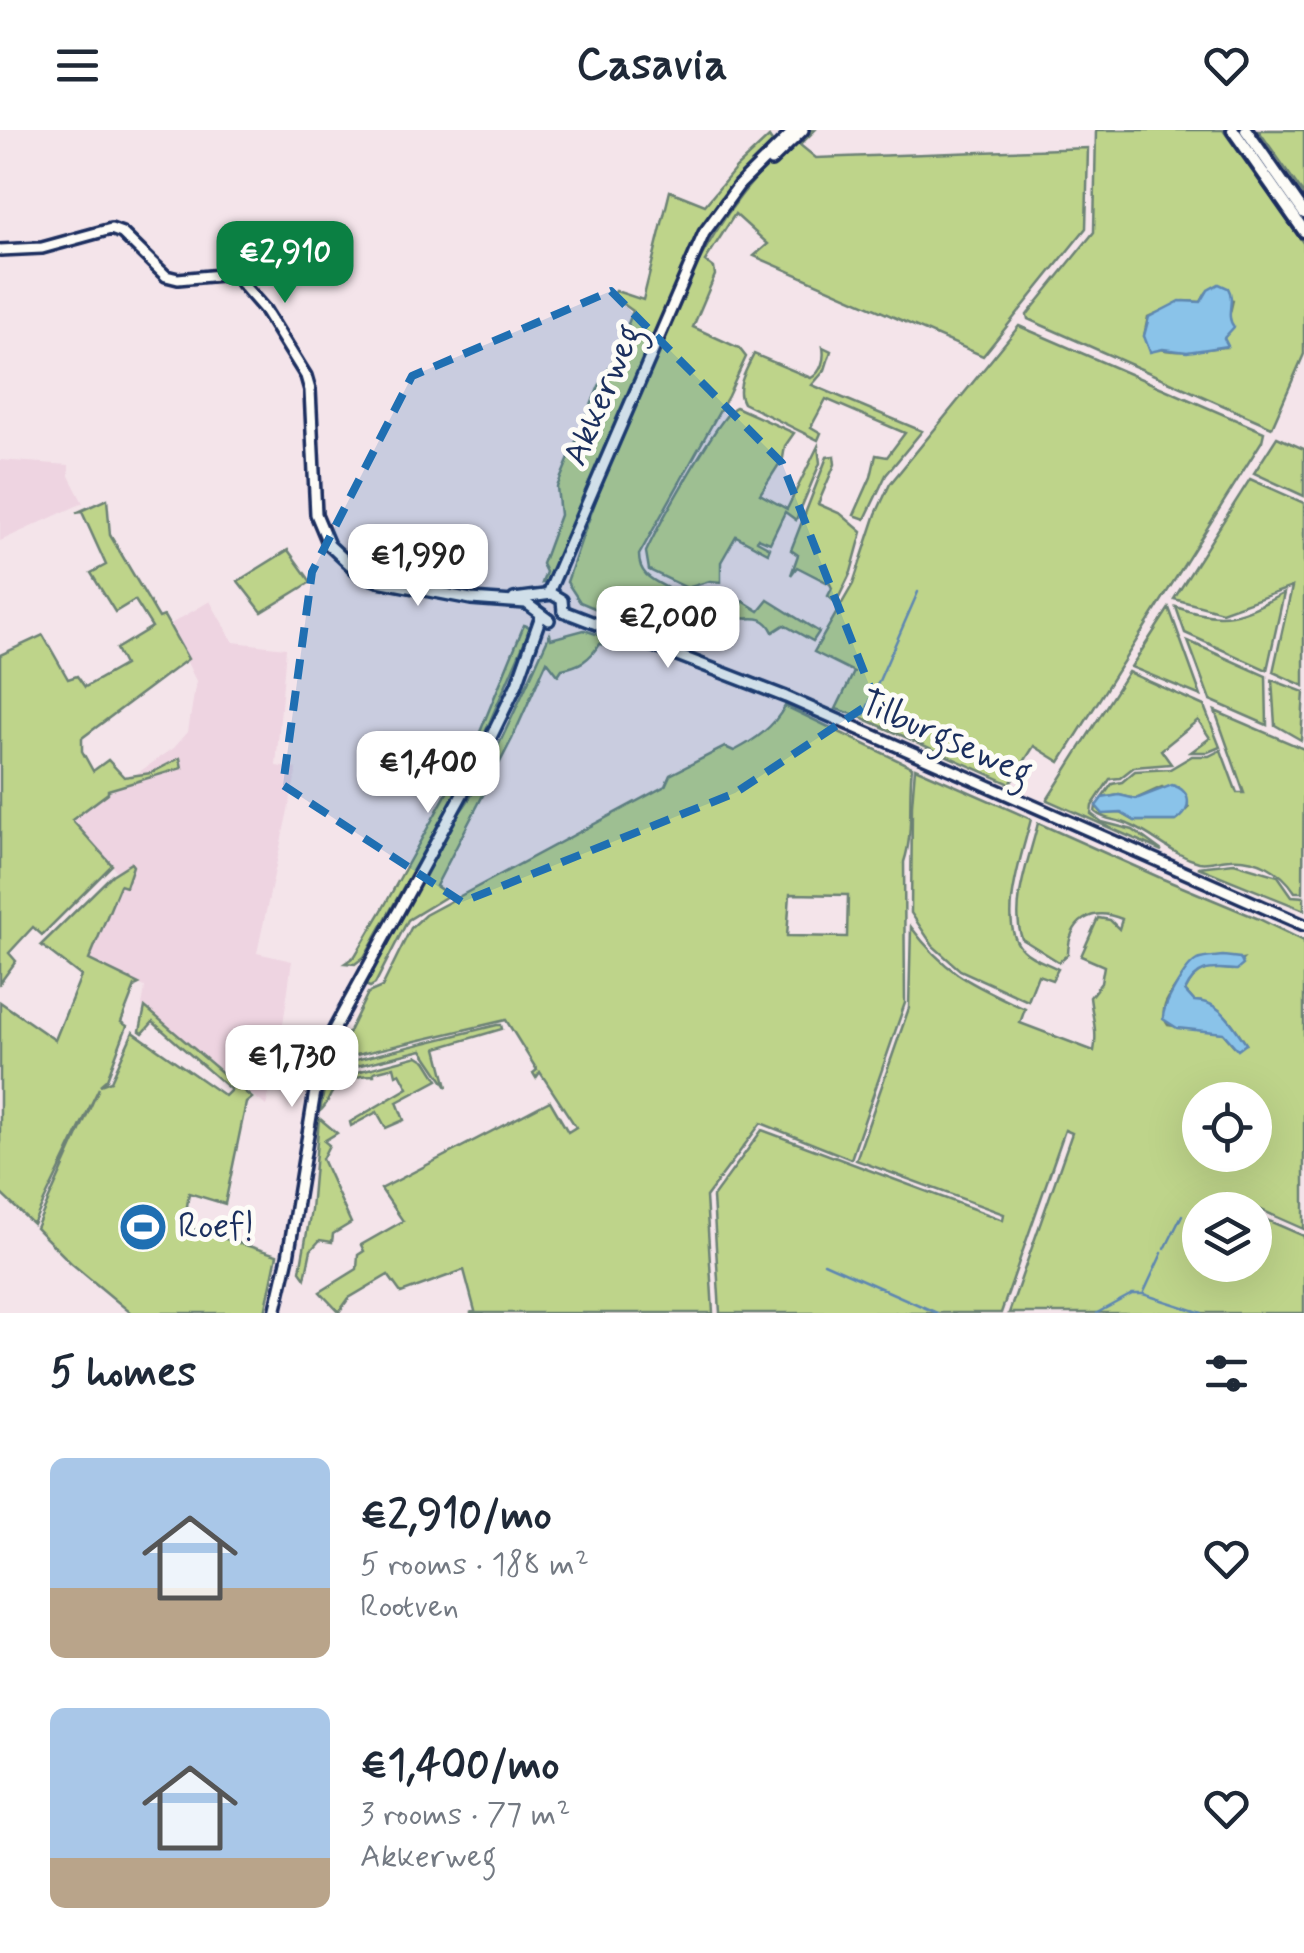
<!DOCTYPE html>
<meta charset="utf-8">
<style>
:root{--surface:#fff;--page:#f2f2f3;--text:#1f2937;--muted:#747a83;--accent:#0b8043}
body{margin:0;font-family:Mynerve,sans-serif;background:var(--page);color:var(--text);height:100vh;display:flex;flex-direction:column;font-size:38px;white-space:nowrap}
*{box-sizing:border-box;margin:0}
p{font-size:32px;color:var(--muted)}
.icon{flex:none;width:55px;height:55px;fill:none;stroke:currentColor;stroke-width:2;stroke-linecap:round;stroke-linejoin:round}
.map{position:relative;height:1183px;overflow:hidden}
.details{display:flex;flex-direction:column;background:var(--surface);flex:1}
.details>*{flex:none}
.controls{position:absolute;left:1182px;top:952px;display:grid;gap:20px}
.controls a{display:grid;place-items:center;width:90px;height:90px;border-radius:50%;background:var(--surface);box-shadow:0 10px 40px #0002;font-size:50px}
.price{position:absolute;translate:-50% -85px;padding:0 22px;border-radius:20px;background:#fff;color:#222;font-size:32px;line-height:65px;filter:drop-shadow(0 2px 5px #0008)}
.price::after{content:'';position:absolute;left:50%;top:60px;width:30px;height:22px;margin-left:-15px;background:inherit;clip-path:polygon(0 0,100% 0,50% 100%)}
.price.on{background:var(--accent);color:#fff}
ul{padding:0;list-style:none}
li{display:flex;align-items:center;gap:30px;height:250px;padding:0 50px}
li span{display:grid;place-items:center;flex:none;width:280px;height:200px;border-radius:15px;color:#555}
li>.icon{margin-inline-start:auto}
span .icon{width:120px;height:120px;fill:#fffc;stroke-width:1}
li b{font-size:42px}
h2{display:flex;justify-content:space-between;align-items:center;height:120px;padding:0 50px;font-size:42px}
header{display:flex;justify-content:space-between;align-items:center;height:130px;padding:0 50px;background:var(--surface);font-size:45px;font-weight:700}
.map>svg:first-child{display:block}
.built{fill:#eed4e1}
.green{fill:#bed48a;stroke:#6c8274;stroke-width:2.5;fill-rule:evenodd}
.water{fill:#8ac3e9;stroke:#5e88b1;stroke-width:2.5}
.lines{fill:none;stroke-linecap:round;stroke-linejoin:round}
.stream{stroke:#5e88b1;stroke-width:2.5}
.secondary-casing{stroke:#1b2f5e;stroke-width:16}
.highway-casing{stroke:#1b2f5e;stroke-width:18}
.secondary{stroke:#fdfcf7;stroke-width:9}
.highway{stroke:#fdfcf7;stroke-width:10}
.marked{fill:#1f6fb2;fill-opacity:0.2;stroke:#1f6fb2;stroke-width:8;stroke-dasharray:20 12;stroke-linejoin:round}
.labels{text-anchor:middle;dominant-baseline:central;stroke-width:10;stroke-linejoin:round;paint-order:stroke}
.street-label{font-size:35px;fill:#1b2f5e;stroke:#fdfcf7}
.poi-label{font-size:35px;fill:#1b2f5e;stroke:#fdfcf7;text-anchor:start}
</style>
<header><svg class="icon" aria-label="menu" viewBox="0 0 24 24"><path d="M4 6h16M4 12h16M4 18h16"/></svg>Casavia<svg class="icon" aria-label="heart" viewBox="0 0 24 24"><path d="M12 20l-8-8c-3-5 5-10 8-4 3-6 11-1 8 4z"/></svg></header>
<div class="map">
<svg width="1304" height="1183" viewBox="0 0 1304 1183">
<rect width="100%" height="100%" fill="#f4e4ea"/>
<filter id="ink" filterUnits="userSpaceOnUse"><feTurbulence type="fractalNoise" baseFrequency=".01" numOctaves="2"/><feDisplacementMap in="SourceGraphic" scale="20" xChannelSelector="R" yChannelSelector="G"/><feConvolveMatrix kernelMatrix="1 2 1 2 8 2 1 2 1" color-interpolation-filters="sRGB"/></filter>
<g filter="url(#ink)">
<g class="built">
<path d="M 0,330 L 69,335 L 69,346 L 83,373 L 0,411 Z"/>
<path d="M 210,471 L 233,512 L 286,518 L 276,636 L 297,639 L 257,823 L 292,831 L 278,930 L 266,976 L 142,876 L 145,857 L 88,830 L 118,743 L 69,690 L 174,618 L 188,602 L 196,551 L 169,495 Z"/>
</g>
<g class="green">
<path d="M 807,0 L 815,0 L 800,15 L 816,28 L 1088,18 L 1086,98 L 983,226 L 754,126 L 768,114 L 735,84 L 705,131 L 714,138 L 715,145 L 693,197 L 739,218 L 746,227 L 728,266 L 639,425 C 639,451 662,452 679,465 L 680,477 L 667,509 L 580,472 L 567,452 C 592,377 620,305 652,232 C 692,140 725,63 807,0 Z"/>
<path d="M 1096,0 L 1223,0 L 1304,114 L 1304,224 L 1272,297 L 1028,189 L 1027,185 L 1094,102 ZM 1206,163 L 1233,170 L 1224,208 L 1226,217 C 1200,218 1160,231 1144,206 L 1148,187 L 1184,171 L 1201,172 Z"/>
<path d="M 1258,0 L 1304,0 L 1304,65 L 1259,1 Z"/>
<path d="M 769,7 L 773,13 L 770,17 L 722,69 L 688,126 L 578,382 L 552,451 L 542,453 L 546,442 L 542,434 L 560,385 L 557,357 L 599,256 L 631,199 L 628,194 L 633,181 L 612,166 L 616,161 L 643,170 L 670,61 L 705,75 L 736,38 Z"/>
<path d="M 1019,196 L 1264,302 L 1262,311 L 1060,632 L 1034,616 L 1010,654 L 856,585 L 836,579 L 854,542 L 814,522 L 853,454 L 876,384 L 890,354 Z"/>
<path d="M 823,217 L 831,221 L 825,240 L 812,255 L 922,301 L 886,345 L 865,389 L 854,385 L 871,347 L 876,325 L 887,327 L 905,303 L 826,269 L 811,297 L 821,303 L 818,310 L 743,273 C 734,258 747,239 754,224 L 811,248 C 822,242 825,228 823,217 Z"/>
<path d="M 736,277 L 794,303 L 785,316 L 783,328 L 760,364 L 787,379 L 818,316 L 820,333 L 796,390 L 785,382 L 770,413 L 758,408 L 757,411 L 770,418 L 768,423 L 736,406 L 721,432 L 721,452 L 710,451 L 687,458 L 649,440 L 646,422 C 656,400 721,282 736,277 Z"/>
<path d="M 1277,307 L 1304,319 L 1304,366 L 1254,343 Z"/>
<path d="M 834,326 L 835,334 L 818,374 L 841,384 L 862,402 L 851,442 L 836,473 L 828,466 L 832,458 L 830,454 L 797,437 L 791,445 L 798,425 L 791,420 L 827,327 Z"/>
<path d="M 1250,349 L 1304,373 L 1304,556 L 1273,542 L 1292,457 L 1222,482 L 1174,469 Z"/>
<path d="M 107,369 L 110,405 L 159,488 L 164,486 L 188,529 L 82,608 L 82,621 L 93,641 L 108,630 L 124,647 L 151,643 L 180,628 L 182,638 L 108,660 L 108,663 L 72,690 L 112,735 L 42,805 L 33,797 L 9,823 L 16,831 L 0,853 L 0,525 L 43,505 L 68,549 L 77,546 L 85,557 L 124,535 L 116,519 L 152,497 L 135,470 L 115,482 L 91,443 L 106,435 L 82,382 L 76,383 Z"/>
<path d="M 288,420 L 311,452 L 262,482 L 238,451 Z"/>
<path d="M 1284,463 L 1267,540 L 1185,503 L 1176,477 C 1223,494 1241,486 1284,463 Z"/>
<path d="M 768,470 L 819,502 L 813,511 L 784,495 L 773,502 C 763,481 749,491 735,488 L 743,471 L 759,481 Z"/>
<path d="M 1169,478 L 1201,566 L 1131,537 Z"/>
<path d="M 524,495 L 530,497 L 527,506 L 468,642 L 364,827 L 355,834 L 345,833 L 355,826 L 381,782 L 478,607 Z"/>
<path d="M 584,500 L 611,509 L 605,515 L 599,514 C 590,530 579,536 562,539 L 558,545 L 547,531 L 512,609 L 436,756 L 449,765 L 408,790 L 375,854 L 370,857 L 362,854 L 453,689 C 477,673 534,537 550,504 L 551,509 Z"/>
<path d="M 1188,511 L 1266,546 L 1267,595 L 1210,570 Z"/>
<path d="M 1128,542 L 1204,576 L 1220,617 L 1208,622 L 1191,622 L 1210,608 L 1198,590 L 1161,620 L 1171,634 L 1134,637 L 1120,648 L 1110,649 L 1092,676 L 1091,684 L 1102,692 L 1133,700 L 1162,721 L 1047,670 Z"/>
<path d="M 1272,550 L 1304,562 L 1301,610 L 1275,595 Z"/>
<path d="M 785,576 L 912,637 C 908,668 914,702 904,732 L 905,873 L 851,1029 L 761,993 L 706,1067 L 713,1183 L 470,1183 L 475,1181 L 464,1140 L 401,1163 L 388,1145 L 349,1168 L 339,1182 L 320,1162 L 357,1139 L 358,1125 L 364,1121 L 361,1115 L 403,1091 L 381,1059 L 550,971 L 568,1002 L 576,997 L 540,942 L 536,948 L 533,943 L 537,940 L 506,890 L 335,930 L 368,863 L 382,857 L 411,798 L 425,785 L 665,656 L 670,645 L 725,617 L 734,621 C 755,610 773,598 785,576 ZM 790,764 L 848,765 L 847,807 L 787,806 Z"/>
<path d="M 1215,581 L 1304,619 L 1303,762 L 1295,762 C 1281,740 1257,727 1230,729 C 1220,729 1209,734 1199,732 C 1172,725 1154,705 1130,695 C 1118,689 1105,691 1095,682 L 1096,676 L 1103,684 L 1121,683 L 1135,691 L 1176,691 L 1189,678 L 1162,657 L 1136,669 L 1119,665 L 1102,668 L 1112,654 L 1122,652 L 1135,641 L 1170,639 L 1192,626 L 1209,626 L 1221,620 L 1237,663 L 1244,663 Z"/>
<path d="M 915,638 L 1031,689 C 1023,722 996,795 1023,820 C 1032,829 1047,833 1058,839 L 1052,850 L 1038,845 L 1028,871 L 960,840 L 933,816 L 911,783 L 912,675 Z"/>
<path d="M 1038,693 L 1163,749 L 1259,789 L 1304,811 L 1304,1099 L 1225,1064 L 1223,1070 L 1245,1080 L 1200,1080 L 1200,1135 L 1255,1135 L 1255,1085 L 1304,1106 L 1304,1183 L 1009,1183 L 1072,1003 L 1065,1000 L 1001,1183 L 720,1183 L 713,1067 L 762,1000 L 1003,1090 L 1004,1084 L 856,1030 L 909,878 L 911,797 C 947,845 972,854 1025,879 L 1020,893 L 1094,921 C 1098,902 1092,886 1090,867 L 1101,853 L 1104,836 L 1081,826 L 1098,788 L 1110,790 L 1119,799 L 1122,789 C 1091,776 1069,791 1068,824 L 1059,832 L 1022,809 C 1010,774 1030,727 1038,693 ZM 1242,830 L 1232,840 C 1209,836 1196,838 1185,861 L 1194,871 C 1220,872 1233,894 1246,914 L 1234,916 L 1223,903 L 1217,902 L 1168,895 C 1155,877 1175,860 1185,842 ZM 1200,970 L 1255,970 L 1255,1025 L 1200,1025 Z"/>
<path d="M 131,733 L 133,736 L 126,757 L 120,755 L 89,830 L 139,854 L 135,856 L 121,892 L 127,896 L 107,949 L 100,955 L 111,951 L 133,902 L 225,966 L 231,960 L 153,892 L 143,903 L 140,901 L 145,877 L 252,968 L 246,973 L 225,1074 L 189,1063 L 184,1096 L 277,1125 L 265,1183 L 131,1183 L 71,1133 L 36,1098 L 99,958 L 33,1094 L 0,1063 L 0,872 L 55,910 L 81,846 L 41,815 L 112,745 Z"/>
<path d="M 1234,733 L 1278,746 L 1292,766 L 1304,767 L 1304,780 L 1198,737 Z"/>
<path d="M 497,895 L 501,895 L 502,899 L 437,918 L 447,957 L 422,920 L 353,937 L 347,932 Z"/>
<path d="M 418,926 L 426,931 L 438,950 L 397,972 L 404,990 L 386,998 L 377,982 L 351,996 L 350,992 L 408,958 L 400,943 L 396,945 L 394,937 L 374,942 L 374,945 C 361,945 342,949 334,960 C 327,968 329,974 320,981 L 326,950 Z"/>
<path d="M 319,988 L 337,1003 L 324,1011 L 329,1015 L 322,1029 L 351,1093 L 333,1104 L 332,1112 L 320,1110 L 311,1120 L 305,1148 L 300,1141 L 311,1080 Z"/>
</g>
<g class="water">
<path d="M 1219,154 L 1228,158 C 1236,171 1224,185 1234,197 L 1224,208 L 1228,216 L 1187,222 L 1163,219 L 1150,222 L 1144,206 L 1149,187 L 1180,171 L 1201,172 L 1208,160 Z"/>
<path d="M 1172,655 C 1192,661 1193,680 1176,691 L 1135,691 L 1121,683 L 1103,684 L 1096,676 L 1102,668 L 1119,665 L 1136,669 Z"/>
<path d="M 1223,826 L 1240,828 L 1243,835 L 1237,840 C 1212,838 1197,835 1185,861 L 1194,871 C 1221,871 1232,894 1246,914 L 1238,920 L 1223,903 L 1177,898 L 1163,889 C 1162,877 1185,836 1197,830 C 1204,827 1215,827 1223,826 Z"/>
</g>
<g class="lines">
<g class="stream">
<path d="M 864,585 L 918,462"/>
<path d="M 1165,1119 L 1182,1085"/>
<path d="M 824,1133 L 937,1183"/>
<path d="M 1144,1162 L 1162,1123"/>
<path d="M 1097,1183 L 1132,1164 L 1143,1164 L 1202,1183"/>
</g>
<g class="secondary-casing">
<g id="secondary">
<path d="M 771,31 L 803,0"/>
<path d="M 0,120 L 42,118 L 111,99 L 122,103 L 166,146 L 178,149 L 221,145 L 237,148 L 265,180 L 306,246 L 310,260 L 316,384 L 329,415 L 360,444 L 378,451 L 471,469 L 526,473 L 549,490"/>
<path d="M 548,464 L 704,103 L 739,55 L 795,0"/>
<path d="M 514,469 L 552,464 L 562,470 L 563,481"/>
<path d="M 563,481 L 786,567 L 1304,795"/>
<path d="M 275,1183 L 288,1127 L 318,943 L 326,914 L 470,650 L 517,554 L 541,486"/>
</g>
</g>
<g class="highway-casing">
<g id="highway">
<path d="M 1233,0 L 1304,101"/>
<path d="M 1246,0 L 1304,83"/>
</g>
</g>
<use href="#secondary" class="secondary"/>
<use href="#highway" class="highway"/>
</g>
</g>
<path class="marked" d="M 611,161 L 782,333 L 875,570 L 735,663 L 462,772 L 283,655 L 312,442 L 412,246 Z"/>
<defs>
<g id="stadium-disc" transform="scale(2.5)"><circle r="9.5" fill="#1f6fb2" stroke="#fdfcf7"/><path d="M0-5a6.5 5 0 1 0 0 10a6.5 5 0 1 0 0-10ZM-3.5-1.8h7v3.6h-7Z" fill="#fff"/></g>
</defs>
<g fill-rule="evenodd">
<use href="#stadium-disc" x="143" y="1097"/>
</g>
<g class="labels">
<g class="street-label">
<text transform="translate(603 265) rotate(-67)">Akkerweg</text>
<text transform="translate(946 608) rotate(24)">Tilburgseweg</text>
</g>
<g class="poi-label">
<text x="178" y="1097">Roef!</text>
</g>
</g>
</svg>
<div class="controls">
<a><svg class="icon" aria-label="locate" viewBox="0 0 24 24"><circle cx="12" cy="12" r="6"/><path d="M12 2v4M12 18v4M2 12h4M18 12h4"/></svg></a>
<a><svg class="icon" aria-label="layers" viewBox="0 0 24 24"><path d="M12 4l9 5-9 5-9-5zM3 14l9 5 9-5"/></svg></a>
</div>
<b class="price on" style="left:285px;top:176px">€2,910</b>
<b class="price" style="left:418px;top:479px">€1,990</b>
<b class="price" style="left:668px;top:541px">€2,000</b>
<b class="price" style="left:428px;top:686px">€1,400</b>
<b class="price" style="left:292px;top:980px">€1,730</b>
</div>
<section class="details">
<h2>5 homes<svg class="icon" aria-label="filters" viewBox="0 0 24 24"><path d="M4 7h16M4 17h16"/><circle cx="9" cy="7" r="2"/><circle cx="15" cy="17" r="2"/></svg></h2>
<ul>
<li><span style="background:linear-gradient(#a9c7e8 65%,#b9a48a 0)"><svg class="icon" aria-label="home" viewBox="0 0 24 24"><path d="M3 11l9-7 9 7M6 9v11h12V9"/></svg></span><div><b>€2,910/mo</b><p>5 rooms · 188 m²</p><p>Rootven</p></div><svg class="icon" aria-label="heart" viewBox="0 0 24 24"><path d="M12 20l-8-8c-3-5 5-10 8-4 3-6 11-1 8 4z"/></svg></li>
<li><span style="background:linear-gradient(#a9c7e8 75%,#b9a48a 0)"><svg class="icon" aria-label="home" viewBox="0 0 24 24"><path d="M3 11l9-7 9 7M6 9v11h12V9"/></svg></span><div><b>€1,400/mo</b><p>3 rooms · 77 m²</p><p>Akkerweg</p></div><svg class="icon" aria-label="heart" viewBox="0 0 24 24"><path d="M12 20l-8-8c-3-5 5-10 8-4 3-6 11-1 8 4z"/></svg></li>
</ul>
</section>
